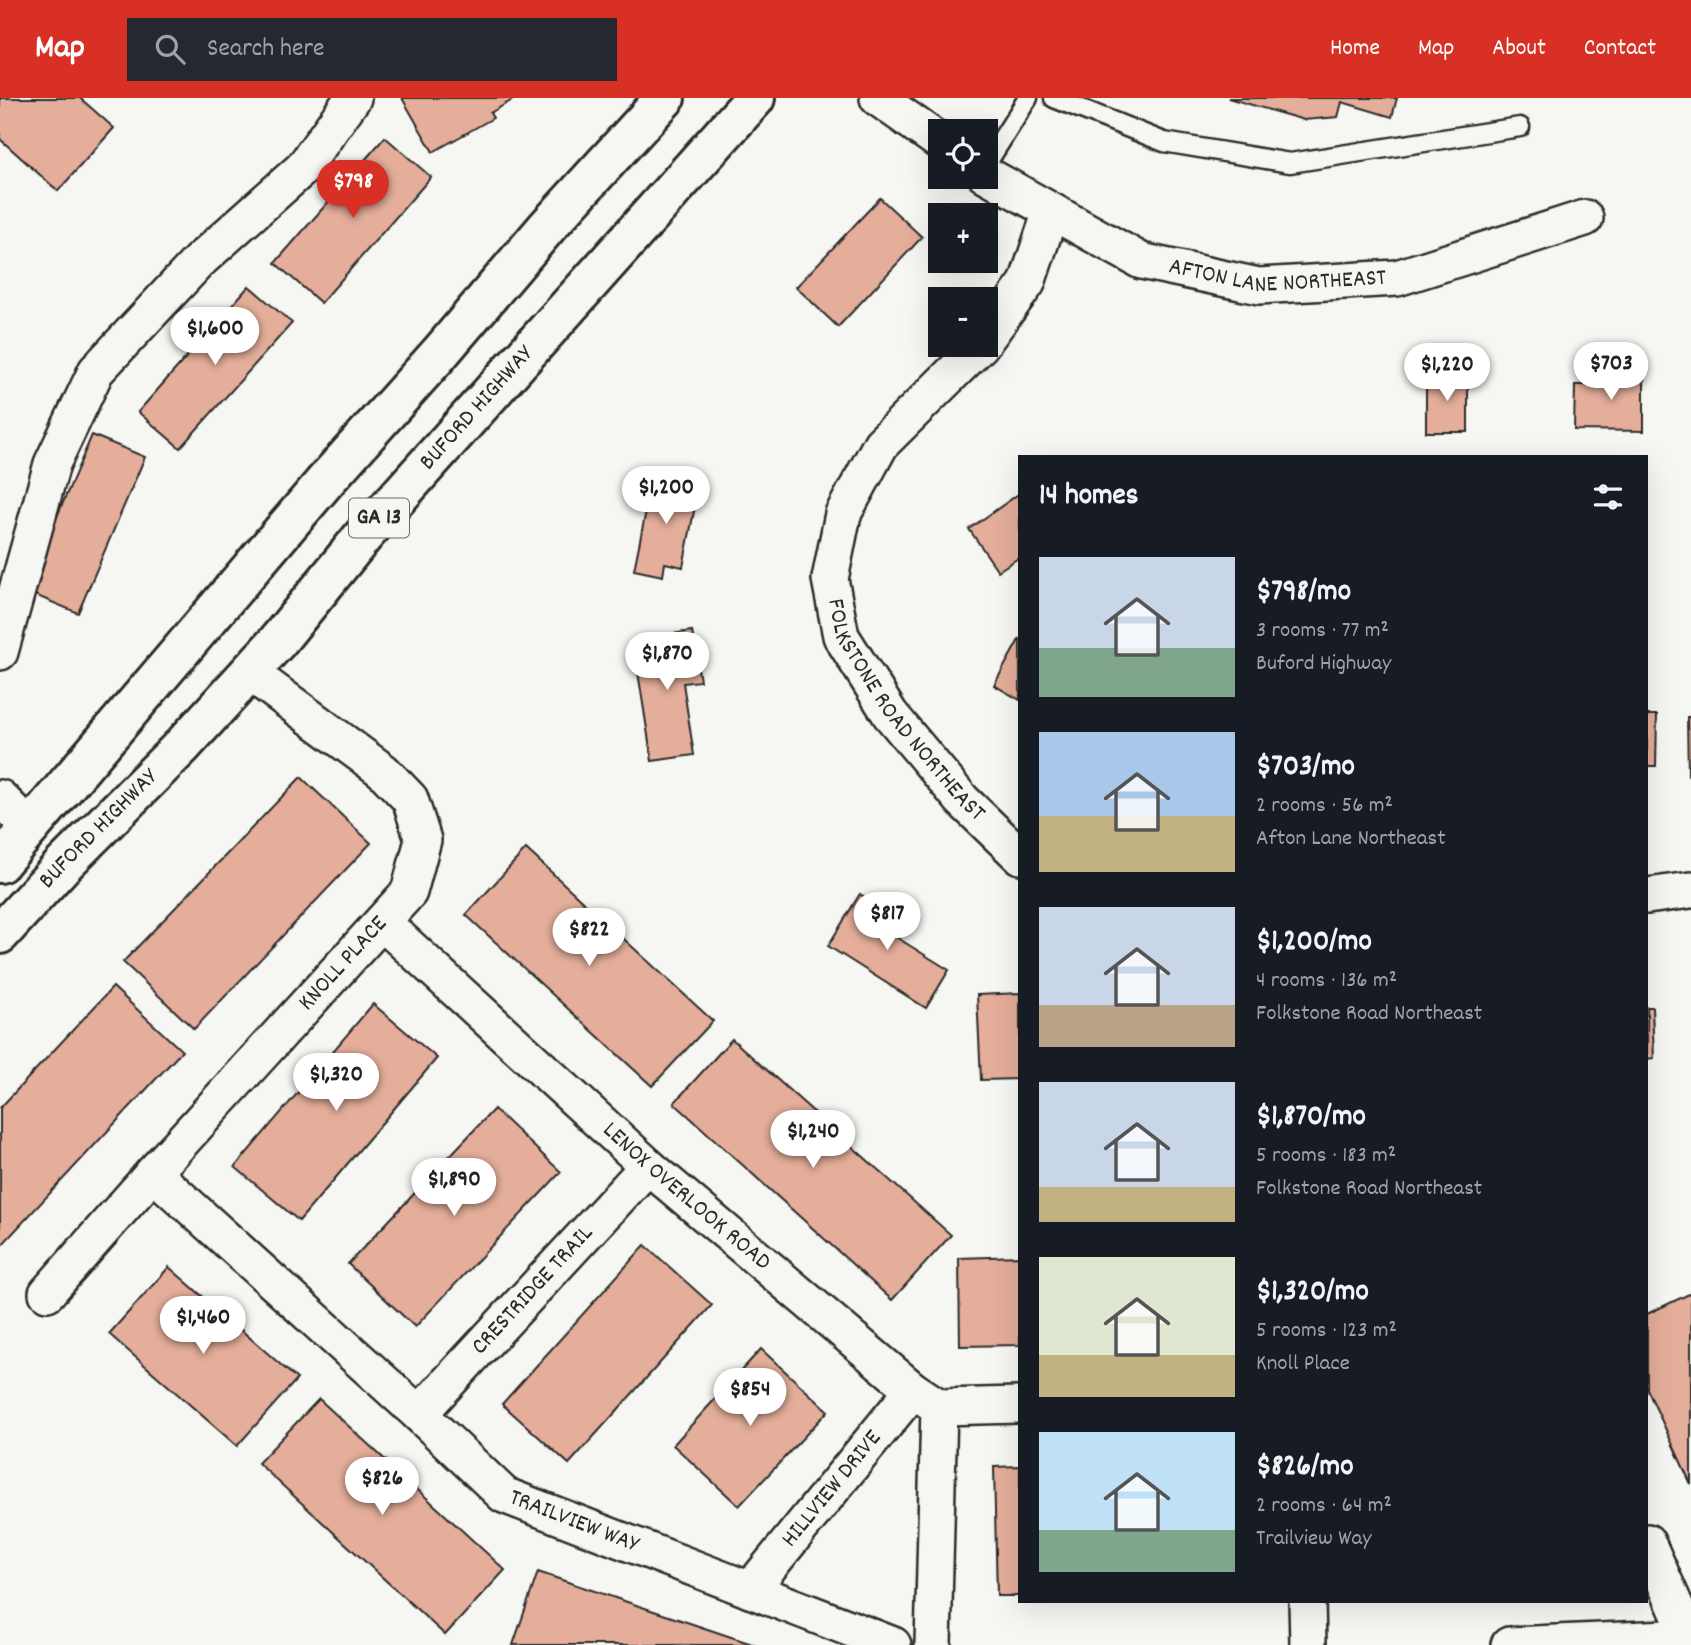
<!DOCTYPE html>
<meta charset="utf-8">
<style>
:root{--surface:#171b24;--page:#242831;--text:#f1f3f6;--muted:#9ea1a6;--accent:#d93025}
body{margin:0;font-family:Dekko,sans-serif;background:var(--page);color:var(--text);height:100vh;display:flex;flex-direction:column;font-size:26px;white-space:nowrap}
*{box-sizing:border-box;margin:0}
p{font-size:23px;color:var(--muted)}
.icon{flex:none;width:38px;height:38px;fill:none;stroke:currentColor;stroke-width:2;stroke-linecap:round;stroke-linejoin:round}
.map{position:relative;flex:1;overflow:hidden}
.details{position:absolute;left:1018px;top:357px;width:630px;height:1148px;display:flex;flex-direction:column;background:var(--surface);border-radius:0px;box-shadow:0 7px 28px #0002}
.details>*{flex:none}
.buttons{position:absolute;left:928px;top:21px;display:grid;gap:14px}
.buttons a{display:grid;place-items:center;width:70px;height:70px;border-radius:0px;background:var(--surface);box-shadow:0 7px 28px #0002;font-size:35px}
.price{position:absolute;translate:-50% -60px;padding:0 16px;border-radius:24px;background:#fff;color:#222;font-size:23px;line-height:46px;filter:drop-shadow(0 2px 4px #0008)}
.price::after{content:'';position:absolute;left:50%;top:42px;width:21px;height:16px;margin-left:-10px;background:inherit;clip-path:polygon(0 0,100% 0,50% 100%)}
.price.on{background:var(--accent);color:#fff}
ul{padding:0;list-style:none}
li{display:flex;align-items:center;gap:21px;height:175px;padding:0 21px}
li span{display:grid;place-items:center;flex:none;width:196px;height:140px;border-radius:0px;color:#555}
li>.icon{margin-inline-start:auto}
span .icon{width:84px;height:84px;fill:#fffc;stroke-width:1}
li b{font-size:30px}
h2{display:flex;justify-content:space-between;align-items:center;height:84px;padding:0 21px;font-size:30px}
header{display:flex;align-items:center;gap:42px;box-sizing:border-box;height:98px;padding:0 35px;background:var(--accent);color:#fff}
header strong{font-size:33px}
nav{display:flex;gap:38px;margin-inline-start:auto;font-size:24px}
.search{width:490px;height:63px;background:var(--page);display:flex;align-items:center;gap:18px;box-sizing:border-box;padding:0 24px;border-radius:0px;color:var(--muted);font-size:26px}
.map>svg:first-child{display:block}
.building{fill:#e4ae9a;stroke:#2b2b2b;stroke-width:2}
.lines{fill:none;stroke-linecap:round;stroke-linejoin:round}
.lane-casing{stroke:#2b2b2b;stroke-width:23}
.street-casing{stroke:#2b2b2b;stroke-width:40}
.primary-casing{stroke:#2b2b2b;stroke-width:44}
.lane{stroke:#f6f6f2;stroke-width:18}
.street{stroke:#f6f6f2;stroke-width:35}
.primary{stroke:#f6f6f2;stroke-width:38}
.labels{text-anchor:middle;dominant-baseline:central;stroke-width:6;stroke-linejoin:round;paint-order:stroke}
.shield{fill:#f6f6f2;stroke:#686867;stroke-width:2}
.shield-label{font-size:23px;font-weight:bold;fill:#2b2b2b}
.street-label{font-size:24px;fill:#2b2b2b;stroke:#f6f6f2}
</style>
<header>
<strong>Map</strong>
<div class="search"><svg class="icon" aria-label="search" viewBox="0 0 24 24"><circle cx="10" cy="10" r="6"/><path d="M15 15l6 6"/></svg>Search here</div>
<nav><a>Home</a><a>Map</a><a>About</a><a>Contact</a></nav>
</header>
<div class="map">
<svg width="1691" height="1547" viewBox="0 0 1691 1547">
<rect width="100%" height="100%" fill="#f6f6f2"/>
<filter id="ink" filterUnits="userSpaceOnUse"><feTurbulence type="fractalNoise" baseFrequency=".0143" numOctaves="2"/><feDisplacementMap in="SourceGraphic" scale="14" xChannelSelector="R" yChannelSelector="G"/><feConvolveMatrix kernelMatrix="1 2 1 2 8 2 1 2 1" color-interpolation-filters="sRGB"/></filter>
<g filter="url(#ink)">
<g class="building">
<path d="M 0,0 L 80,0 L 114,30 L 58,93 L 0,41 Z"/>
<path d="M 402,0 L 516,0 L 490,15 L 493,20 L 433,54 Z"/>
<path d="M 1228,0 L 1397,0 L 1392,19 L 1342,4 L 1338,19 L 1304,22 Z"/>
<path d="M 385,39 L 431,79 L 321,205 L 275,165 Z"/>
<path d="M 880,100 L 922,139 L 838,229 L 796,189 Z"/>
<path d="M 249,188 L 292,225 L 180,350 L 138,314 Z"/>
<path d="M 1598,271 L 1644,272 L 1644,333 L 1574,332 L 1575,287 L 1598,287 Z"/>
<path d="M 1426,275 L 1468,276 L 1468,334 L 1426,334 Z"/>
<path d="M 92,337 L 145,359 L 78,515 L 25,493 Z"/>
<path d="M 653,378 L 699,388 L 683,469 L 665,465 L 663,478 L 634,472 Z"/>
<path d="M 1020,395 L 1020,459 L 998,473 L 969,431 Z"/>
<path d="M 692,533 L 700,583 L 683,585 L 694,657 L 652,663 L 633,542 Z"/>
<path d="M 1020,540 L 1020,602 L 994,587 Z"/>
<path d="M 1647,617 L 1657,617 L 1656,668 L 1647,668 Z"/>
<path d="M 1687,619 L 1691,619 L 1691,677 L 1688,677 Z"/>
<path d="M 301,679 L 371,745 L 194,931 L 123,864 Z"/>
<path d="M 526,751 L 713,923 L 652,988 L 466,817 Z"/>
<path d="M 860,796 L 905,824 L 896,839 L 949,872 L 926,910 L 828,848 Z"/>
<path d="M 113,889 L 182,953 L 0,1149 L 0,1010 Z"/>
<path d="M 1020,895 L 1020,981 L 981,982 L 977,897 Z"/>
<path d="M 373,906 L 437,960 L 299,1123 L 235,1069 Z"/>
<path d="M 1647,909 L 1652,909 L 1654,960 L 1647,961 Z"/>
<path d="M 732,941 L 951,1137 L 892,1202 L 674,1005 Z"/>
<path d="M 494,1011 L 561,1074 L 415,1229 L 348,1166 Z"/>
<path d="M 645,1147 L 712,1207 L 569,1366 L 502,1306 Z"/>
<path d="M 1020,1158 L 1020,1247 L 960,1248 L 959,1160 Z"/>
<path d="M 169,1169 L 297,1281 L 237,1348 L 109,1236 Z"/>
<path d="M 1691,1195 L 1691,1386 L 1647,1291 L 1647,1216 Z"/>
<path d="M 761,1251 L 828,1313 L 739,1408 L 673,1347 Z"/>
<path d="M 319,1301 L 505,1472 L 445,1537 L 258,1365 Z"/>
<path d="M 1020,1368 L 1020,1498 L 997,1498 L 994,1369 Z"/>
<path d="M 538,1474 L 755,1547 L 513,1547 Z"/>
</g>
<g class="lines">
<g class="lane-casing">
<g id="lane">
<path d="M 1054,0 L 1164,44 L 1290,65 L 1520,29"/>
<path d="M 985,68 L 1028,0"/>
</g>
</g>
<g class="street-casing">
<g id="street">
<path d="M 878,0 L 940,44"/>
<path id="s1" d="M 985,76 L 1141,163 L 1259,188 L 1397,180 L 1585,120"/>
<path d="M 985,242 L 1027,185 L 1051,113"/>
<path id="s2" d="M 981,247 L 881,346 L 843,416 L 830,481 L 841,538 L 890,616 L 962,702 L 1020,758"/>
<path d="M 0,554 L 52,366 L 96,273 L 199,163 L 303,70 L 353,0"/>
<path d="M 0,700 L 31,731"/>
<path d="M 1647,798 L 1691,792"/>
<path id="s3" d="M 382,824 L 648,1068 L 913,1292 L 939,1309 L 1020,1307"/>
<path id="s4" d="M 153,1075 L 419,1316 L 504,1397 L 893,1547"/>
<path id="s5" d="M 47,1195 L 153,1075 L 409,794 L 423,742 L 410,701 L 383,673 L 249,574"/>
<path id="s6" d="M 419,1316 L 648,1068"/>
<path d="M 1647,1444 L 1689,1539"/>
<path id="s7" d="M 750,1492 L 913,1292"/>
<path d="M 1307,1503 L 1308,1547"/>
<path d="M 933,1547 L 939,1309"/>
<path d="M 1509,1547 L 1691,1539"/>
</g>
</g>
<g class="primary-casing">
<g id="primary">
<path d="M 0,765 L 328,380 L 440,255 L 547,129 L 665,0"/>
<path id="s8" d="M 0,836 L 63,767 L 183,647 L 277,544 L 364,437 L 755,0"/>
</g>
</g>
<use href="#lane" class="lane"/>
<use href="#street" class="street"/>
<use href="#primary" class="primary"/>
</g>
</g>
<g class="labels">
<rect class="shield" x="349" y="400.5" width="60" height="39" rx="5"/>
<g class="shield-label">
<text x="379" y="420">GA 13</text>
</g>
<g class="street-label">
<text stroke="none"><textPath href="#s1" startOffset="317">AFTON LANE NORTHEAST</textPath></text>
<text stroke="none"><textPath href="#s8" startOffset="710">BUFORD HIGHWAY</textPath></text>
<text stroke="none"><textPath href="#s2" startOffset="441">FOLKSTONE ROAD NORTHEAST</textPath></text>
<text stroke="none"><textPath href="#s8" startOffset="144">BUFORD HIGHWAY</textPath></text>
<text stroke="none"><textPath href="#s5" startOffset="443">KNOLL PLACE</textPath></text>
<text stroke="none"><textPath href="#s3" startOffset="410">LENOX OVERLOOK ROAD</textPath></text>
<text stroke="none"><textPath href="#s6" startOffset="168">CRESTRIDGE TRAIL</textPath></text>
<text stroke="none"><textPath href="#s7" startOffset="130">HILLVIEW DRIVE</textPath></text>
<text stroke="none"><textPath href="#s4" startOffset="551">TRAILVIEW WAY</textPath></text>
</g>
</g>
</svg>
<div class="buttons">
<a><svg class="icon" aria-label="locate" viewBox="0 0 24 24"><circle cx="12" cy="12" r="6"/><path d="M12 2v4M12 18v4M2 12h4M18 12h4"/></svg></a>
<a>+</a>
<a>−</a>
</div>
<b class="price on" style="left:353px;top:122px">$798</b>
<b class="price" style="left:215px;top:269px">$1,600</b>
<b class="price" style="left:1611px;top:304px">$703</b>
<b class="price" style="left:1447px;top:305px">$1,220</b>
<b class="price" style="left:666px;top:428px">$1,200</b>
<b class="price" style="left:667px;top:594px">$1,870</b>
<b class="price" style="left:887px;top:854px">$817</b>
<b class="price" style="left:589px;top:870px">$822</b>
<b class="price" style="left:336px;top:1015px">$1,320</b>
<b class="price" style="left:813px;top:1072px">$1,240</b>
<b class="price" style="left:454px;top:1120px">$1,890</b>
<b class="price" style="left:203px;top:1258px">$1,460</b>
<b class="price" style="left:750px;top:1330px">$854</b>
<b class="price" style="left:382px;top:1419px">$826</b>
<section class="details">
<h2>14 homes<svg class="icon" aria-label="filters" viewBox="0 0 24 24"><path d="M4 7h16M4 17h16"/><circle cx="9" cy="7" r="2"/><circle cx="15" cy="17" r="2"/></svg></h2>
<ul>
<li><span style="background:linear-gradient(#c9d6e8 65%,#7fa58c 0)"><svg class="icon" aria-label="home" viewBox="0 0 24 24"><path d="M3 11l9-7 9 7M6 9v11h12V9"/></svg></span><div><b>$798/mo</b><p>3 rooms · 77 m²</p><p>Buford Highway</p></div></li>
<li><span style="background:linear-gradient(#a9c7e8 60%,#c2b280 0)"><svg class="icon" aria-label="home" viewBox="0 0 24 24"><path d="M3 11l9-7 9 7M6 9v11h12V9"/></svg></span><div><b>$703/mo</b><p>2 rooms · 56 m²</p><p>Afton Lane Northeast</p></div></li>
<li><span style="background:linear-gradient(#c9d6e8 70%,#b9a48a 0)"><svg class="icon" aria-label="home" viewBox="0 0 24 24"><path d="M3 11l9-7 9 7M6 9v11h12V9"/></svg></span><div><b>$1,200/mo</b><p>4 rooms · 136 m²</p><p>Folkstone Road Northeast</p></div></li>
<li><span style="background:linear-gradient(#c9d6e8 75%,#c2b280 0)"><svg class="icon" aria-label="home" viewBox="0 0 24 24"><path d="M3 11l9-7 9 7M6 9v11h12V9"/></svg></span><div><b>$1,870/mo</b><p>5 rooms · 183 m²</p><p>Folkstone Road Northeast</p></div></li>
<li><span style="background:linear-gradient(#dfe7d0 70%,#c2b280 0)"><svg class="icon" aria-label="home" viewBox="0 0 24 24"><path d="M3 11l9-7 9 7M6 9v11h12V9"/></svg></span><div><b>$1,320/mo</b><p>5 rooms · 123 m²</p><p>Knoll Place</p></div></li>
<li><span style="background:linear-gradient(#bfe0f5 70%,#7fa58c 0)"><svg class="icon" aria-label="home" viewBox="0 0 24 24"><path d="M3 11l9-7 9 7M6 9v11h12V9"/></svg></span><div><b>$826/mo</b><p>2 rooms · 64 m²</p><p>Trailview Way</p></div></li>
</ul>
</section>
</div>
